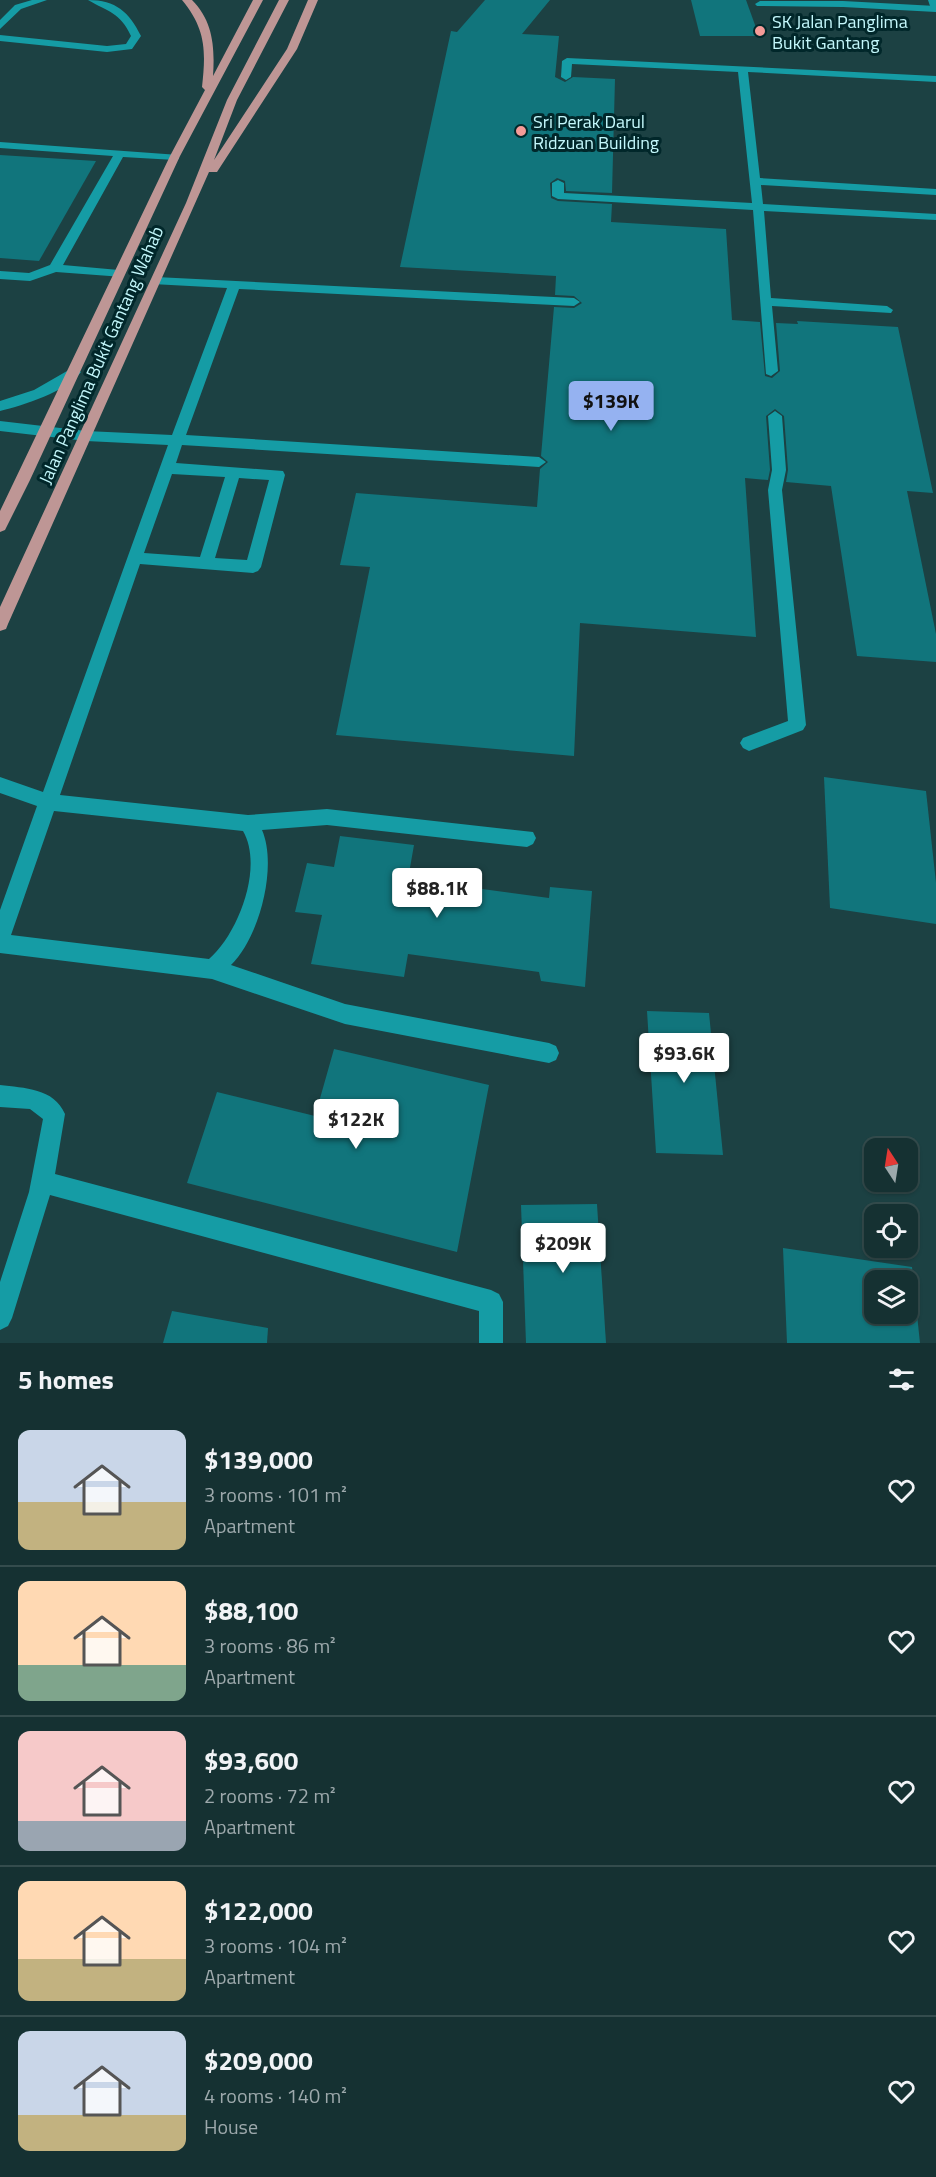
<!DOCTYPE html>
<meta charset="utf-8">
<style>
:root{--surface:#153132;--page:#1e393a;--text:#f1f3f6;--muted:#9da9ac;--line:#344c4d;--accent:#95b2f1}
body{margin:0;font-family:"Titillium Web",sans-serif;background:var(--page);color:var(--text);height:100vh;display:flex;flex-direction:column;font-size:22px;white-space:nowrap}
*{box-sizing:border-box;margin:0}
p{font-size:20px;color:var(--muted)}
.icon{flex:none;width:33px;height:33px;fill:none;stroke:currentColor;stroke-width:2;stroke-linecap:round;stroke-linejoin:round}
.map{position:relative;height:1343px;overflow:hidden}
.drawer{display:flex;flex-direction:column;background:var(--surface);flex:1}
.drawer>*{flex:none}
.needle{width:39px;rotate:348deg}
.tools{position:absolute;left:864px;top:1138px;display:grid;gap:12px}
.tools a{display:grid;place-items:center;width:54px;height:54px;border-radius:12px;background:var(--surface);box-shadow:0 2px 4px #0004,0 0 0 2px var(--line);font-size:30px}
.price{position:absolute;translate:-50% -51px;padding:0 14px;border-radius:6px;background:#fff;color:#222;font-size:20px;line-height:39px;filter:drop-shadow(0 2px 3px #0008)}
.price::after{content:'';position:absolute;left:50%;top:36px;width:18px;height:14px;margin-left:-9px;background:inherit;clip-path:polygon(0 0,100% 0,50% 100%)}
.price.active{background:var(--accent);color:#111}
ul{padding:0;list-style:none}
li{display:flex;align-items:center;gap:18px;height:150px;padding:0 18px}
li+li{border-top:2px solid var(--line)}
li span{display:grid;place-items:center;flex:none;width:168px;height:120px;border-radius:12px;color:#555}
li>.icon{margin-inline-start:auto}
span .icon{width:72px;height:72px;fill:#fffc;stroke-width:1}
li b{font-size:26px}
h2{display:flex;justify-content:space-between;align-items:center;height:72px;padding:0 18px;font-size:26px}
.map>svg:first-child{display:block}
.building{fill:#11757c;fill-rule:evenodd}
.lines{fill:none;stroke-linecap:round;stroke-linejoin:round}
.service{fill:#159ca5;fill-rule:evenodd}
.secondary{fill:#159ca5;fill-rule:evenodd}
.trunk{fill:#be9695;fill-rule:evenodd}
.poi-dot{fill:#f59b98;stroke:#01272a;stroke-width:2}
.labels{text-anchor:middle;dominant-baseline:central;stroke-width:6;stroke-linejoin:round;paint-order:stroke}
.far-poi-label{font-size:18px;fill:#c4f8fc;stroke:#01272a;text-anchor:start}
.far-street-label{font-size:18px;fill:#c4f8fc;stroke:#01272a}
</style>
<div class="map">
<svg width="936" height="1343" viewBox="0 0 936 1343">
<rect width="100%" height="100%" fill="#1c4143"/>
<g class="building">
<path d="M 485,0 L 550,0 L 522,34 L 559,36 L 555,77 L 565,82 L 573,77 L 615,79 L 612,193 L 566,191 L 565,181 L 557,178 L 550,183 L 551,198 L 558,201 L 612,204 L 611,222 L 726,229 L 732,320 L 760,322 L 765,376 L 772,378 L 780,371 L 776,323 L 798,324 L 797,321 L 898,327 L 933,493 L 907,491 L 936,634 L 936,662 L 857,656 L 831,486 L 786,482 L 788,470 L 784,416 L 775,409 L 766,416 L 770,470 L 768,480 L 745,478 L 756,637 L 580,623 L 574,756 L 336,735 L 370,567 L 340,565 L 356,493 L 537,507 L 540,469 L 548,462 L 541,456 L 554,307 L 574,308 L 582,303 L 574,296 L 555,295 L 556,276 L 400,267 L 451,31 L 457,32 Z"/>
<path d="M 691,0 L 746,0 L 759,36 L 700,36 Z"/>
<path d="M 0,155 L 96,161 L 39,261 L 0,258 Z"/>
<path d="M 824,777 L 926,791 L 936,883 L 936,924 L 830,908 Z"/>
<path d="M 340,836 L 414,845 L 408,879 L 549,898 L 550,887 L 592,891 L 585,987 L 541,981 L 539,972 L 408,954 L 404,977 L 311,964 L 322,915 L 295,912 L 307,863 L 334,867 Z"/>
<path d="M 647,1011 L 709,1013 L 723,1155 L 656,1153 Z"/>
<path d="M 334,1049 L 489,1085 L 457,1252 L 187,1183 L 217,1092 L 315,1116 Z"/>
<path d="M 597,1204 L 606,1343 L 526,1343 L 521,1205 Z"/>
<path d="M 783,1248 L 912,1267 L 920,1343 L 787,1343 ZM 874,1281 L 908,1281 L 908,1314 L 874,1314 Z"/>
<path d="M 172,1311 L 268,1328 L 267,1343 L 163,1343 Z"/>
</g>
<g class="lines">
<g class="service">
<path d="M 32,0 L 47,0 L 21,9 L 0,29 L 0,20 L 15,5 Z"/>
<path d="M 88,0 C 116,0 129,12 141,36 L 132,49 L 107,52 L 0,41 L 0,35 L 107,46 L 126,44 L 131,36 C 120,12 108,12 88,0 Z"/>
<path d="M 760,1 L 843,1 L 936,6 L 936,12 L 843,7 L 757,6 L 755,4 Z"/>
<path d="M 567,58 L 936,76 L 936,82 L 748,72 L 760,178 L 936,189 L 936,195 L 761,185 L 763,204 L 936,214 L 936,220 L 764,211 L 771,298 L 887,306 L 893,310 L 891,313 L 772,306 L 778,371 L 771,376 L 766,374 L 753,210 L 558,199 L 552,196 L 552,183 L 558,180 L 564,183 L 564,193 L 752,203 L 738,72 L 572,64 L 571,77 L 566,80 L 561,77 L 562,61 Z"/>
<path d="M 0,142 L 179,155 L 179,159 L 175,160 L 123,157 L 63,265 L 119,270 L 123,271 L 123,277 L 56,272 L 30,281 L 0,279 L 0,271 L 29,273 L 50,265 L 113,156 L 0,148 Z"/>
<path d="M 156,277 L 574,298 L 580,302 L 574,306 L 239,289 L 186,435 L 539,457 L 546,462 L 539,467 L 182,445 L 176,463 L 283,471 L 285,475 L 261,567 L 258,571 L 253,573 L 140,564 L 60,795 L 248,815 L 327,809 L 533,832 L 536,838 L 533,844 L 527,847 L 327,825 L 262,830 C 278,867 259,938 231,965 L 345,1004 L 549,1043 L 556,1046 L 559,1053 L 556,1060 L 549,1063 L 345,1024 L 212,979 L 0,953 L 0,910 L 37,806 L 0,793 L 0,777 L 43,792 L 168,445 L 86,441 L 0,431 L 0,421 L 86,431 L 172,435 L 227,288 L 152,284 L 150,281 ZM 172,474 L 225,477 L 200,557 L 144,553 ZM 239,478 L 269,480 L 247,560 L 215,558 ZM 54,811 L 243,831 C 264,867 238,934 209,959 L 11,935 Z"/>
<path d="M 74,367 L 81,372 C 66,392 24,405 0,411 L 0,401 L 34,390 Z"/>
<path d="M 775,411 L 782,416 L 786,470 L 782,490 L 806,725 L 803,730 L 749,751 L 743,748 L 740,743 L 743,738 L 788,721 L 768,490 L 772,470 L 768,416 Z"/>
<path d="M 0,1085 C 24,1088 54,1088 65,1114 L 55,1174 L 491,1290 L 499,1294 L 503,1302 L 503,1343 L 479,1343 L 479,1311 L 50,1195 L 12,1318 L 8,1326 L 0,1330 L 0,1282 L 29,1192 L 43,1119 L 30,1109 L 0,1107 Z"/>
</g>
<path class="secondary" d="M 928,0 L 936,0 L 936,12 L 931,9 Z"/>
<g class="trunk">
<path d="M 182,0 L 192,0 C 213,21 215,47 213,76 L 253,0 L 263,0 L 180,156 L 30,480 L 5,530 L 0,532 L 0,511 L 170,156 L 205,90 L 202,87 C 206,51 206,29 182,0 Z"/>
<path d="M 279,0 L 289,0 L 237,100 L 214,160 L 287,49 L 308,0 L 318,0 L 297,49 L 217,172 L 209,172 L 8,624 L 6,629 L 0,631 L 0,607 L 186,203 L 227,100 Z"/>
</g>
</g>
<g class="poi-dot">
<circle cx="760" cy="31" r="6"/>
<circle cx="521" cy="131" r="6"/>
</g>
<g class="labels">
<g class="far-poi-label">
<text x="772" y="21">SK Jalan Panglima<tspan x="772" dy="21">Bukit Gantang</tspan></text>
<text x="533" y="121">Sri Perak Darul<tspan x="533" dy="21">Ridzuan Building</tspan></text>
</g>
<g class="far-street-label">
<text transform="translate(101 355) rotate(-66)">Jalan Panglima Bukit Gantang Wahab</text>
</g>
</g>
</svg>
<div class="tools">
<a><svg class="needle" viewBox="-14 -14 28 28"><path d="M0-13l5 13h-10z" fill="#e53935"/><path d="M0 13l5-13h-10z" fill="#9da9ac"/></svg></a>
<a><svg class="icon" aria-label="locate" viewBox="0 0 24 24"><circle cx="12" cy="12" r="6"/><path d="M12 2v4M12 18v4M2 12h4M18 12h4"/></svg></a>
<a><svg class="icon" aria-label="layers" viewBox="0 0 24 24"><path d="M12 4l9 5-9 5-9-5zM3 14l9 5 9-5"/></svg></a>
</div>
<b class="price active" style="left:611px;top:432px">$139K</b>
<b class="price" style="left:437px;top:919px">$88.1K</b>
<b class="price" style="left:684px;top:1084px">$93.6K</b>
<b class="price" style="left:356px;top:1150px">$122K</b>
<b class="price" style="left:563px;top:1274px">$209K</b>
</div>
<section class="drawer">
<h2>5 homes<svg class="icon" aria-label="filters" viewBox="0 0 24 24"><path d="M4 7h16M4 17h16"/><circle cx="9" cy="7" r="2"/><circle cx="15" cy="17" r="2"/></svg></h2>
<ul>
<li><span style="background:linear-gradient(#c9d6e8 60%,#c2b280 0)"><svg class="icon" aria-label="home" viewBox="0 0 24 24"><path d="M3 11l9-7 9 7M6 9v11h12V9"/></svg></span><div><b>$139,000</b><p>3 rooms · 101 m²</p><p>Apartment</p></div><svg class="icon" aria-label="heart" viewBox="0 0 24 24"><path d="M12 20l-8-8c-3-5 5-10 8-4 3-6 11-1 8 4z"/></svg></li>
<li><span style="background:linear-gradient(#ffd9b3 70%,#7fa58c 0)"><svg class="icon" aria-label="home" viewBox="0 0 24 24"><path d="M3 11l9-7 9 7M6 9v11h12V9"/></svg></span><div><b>$88,100</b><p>3 rooms · 86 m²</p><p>Apartment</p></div><svg class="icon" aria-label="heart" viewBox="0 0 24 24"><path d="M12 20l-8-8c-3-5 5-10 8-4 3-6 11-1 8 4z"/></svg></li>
<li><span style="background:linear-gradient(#f6c9c9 75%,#9aa5b1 0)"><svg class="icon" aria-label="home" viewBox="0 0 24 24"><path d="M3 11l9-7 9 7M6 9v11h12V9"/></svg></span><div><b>$93,600</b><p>2 rooms · 72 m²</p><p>Apartment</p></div><svg class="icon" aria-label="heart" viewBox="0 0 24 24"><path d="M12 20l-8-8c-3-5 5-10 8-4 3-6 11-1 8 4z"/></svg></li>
<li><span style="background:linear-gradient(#ffd9b3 65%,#c2b280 0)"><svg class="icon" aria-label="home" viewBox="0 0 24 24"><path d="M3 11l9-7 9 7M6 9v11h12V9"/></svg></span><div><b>$122,000</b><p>3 rooms · 104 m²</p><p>Apartment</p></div><svg class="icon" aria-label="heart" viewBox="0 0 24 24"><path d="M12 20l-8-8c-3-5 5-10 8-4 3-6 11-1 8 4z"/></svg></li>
<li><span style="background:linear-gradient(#c9d6e8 70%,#c2b280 0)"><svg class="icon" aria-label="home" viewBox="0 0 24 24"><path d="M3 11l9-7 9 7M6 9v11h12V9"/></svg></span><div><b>$209,000</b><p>4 rooms · 140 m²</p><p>House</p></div><svg class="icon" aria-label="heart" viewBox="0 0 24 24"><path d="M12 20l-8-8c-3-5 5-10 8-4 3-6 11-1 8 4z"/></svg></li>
</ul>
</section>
